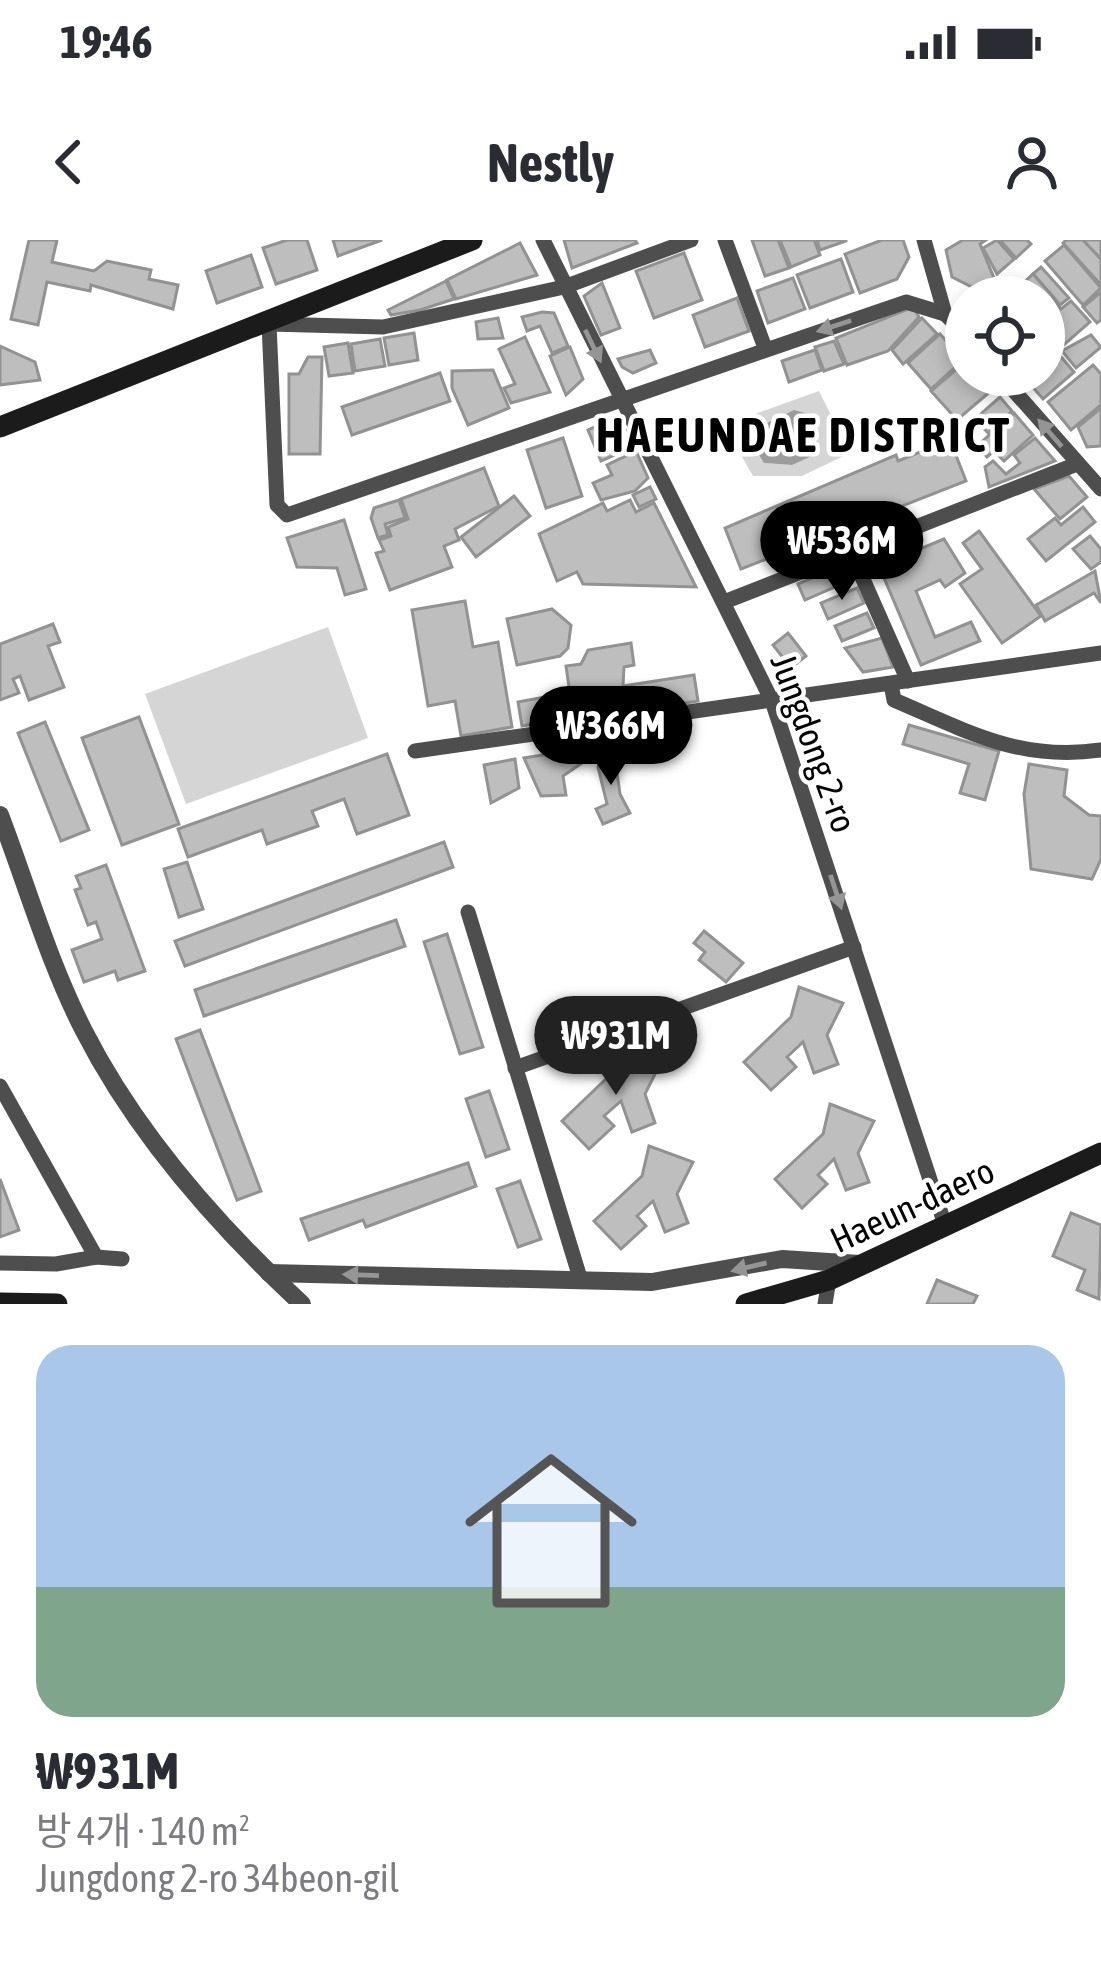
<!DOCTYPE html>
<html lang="ko">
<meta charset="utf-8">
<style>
:root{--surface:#fff;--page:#f2f2f3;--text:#2b2b33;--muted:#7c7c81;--line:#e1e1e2;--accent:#000}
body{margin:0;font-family:"Asap Condensed","Noto Sans KR",sans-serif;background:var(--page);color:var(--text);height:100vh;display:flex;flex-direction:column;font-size:45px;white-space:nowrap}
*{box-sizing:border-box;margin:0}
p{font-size:39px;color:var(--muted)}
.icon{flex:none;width:66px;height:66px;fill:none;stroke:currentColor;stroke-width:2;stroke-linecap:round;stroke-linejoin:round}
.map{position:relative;height:1064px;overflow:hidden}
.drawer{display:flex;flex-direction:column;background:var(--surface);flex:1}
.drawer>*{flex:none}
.fabs{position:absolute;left:945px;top:36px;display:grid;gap:24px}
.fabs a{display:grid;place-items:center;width:120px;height:120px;border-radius:50%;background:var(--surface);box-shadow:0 6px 18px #0003;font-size:60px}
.price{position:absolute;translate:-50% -102px;padding:0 27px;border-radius:42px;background:var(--accent);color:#fff;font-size:39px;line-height:78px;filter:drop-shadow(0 3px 6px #0008)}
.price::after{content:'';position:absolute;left:50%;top:72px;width:36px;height:27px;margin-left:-18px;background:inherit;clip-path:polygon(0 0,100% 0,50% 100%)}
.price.on{background:#222;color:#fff}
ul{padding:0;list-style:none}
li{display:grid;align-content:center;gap:24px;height:636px;padding:0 36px}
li+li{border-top:3px solid var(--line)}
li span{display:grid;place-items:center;height:372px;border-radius:36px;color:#555}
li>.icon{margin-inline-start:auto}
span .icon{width:216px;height:216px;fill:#fffc;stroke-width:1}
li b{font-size:51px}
.status{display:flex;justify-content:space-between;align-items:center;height:84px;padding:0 60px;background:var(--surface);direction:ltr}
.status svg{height:33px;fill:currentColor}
header{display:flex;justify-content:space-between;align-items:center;height:156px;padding:0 36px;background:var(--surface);font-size:54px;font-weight:700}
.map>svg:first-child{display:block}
.green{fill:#d5d5d5;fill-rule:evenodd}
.water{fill:#9c9c9c}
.building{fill:#bebebe;stroke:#929292;stroke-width:3}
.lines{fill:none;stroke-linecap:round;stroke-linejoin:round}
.minor{stroke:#4e4e4e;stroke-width:15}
.tertiary{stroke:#4e4e4e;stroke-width:18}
.secondary{stroke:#1b1b1b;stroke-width:21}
.oneway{fill:#959595}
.labels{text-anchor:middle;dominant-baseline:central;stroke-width:9;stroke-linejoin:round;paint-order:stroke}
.street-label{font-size:36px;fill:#000;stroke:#fff}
.district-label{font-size:48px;font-weight:bold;letter-spacing:3px;fill:#000;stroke:#fff}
</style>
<div class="status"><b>19:46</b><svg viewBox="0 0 49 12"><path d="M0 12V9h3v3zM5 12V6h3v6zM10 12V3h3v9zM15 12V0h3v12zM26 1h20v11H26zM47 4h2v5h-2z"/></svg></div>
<header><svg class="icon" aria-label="back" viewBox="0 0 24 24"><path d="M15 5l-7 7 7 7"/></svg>Nestly<svg class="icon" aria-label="person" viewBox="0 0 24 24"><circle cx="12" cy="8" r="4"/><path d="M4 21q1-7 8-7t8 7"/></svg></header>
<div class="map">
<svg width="1101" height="1064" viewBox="0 0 1101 1064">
<rect width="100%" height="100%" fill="#fff"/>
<g class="green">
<path d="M 819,151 L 850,213 L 802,236 L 753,236 L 733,201 L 741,179 ZM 817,183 L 792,225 L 764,223 L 757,212 L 763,185 Z"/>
<path d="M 328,387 L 368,498 L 186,564 L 145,454 Z"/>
</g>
<path class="water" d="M 794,170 L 812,175 L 819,192 L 814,215 L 792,225 L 764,223 L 757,212 L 763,185 Z"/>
<g class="building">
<path d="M 29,0 L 57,0 L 52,22 L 94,31 L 107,21 L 151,30 L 149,39 L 178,45 L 173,69 L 91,45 L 90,51 L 47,42 L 38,85 L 11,79 Z"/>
<path d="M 287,0 L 307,0 L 317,30 L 276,44 L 263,8 Z"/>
<path d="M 333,0 L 382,0 L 338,16 Z"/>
<path d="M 564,0 L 635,0 L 637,3 L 572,28 Z"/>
<path d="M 752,0 L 778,0 L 789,28 L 765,36 Z"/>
<path d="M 780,0 L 814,0 L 820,15 L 791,27 Z"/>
<path d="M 817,0 L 846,0 L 846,1 L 820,10 Z"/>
<path d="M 882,0 L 903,0 L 909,17 L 897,39 L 860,53 L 845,14 Z"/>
<path d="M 963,0 L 986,0 L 980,4 L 994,38 L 972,47 L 952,37 L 946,10 Z"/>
<path d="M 997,0 L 1014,19 L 997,34 L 983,8 Z"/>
<path d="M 1000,0 L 1027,0 L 1031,4 L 1016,18 Z"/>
<path d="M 1066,0 L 1083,0 L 1101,19 L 1101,45 L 1063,3 Z"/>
<path d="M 1083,0 L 1101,0 L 1101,19 Z"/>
<path d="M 520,3 L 537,35 L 456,59 L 447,40 Z"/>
<path d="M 1064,5 L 1101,48 L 1083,65 L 1045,21 Z"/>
<path d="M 684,13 L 702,60 L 654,78 L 636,31 Z"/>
<path d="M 251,15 L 262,47 L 217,63 L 206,31 Z"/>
<path d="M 841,19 L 853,52 L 810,68 L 797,35 Z"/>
<path d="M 1041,27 L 1069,58 L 1060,65 L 1033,34 Z"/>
<path d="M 1033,34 L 1054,58 L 1044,67 L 1044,57 L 1032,57 L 1021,45 Z"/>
<path d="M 793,38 L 805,69 L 768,83 L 757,51 Z"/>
<path d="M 446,41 L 454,59 L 420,70 L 391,75 L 388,70 Z"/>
<path d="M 602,43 L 620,88 L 601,95 L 584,56 Z"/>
<path d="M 1021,45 L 1032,57 L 1011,57 Z"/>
<path d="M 1101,52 L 1101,80 L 1097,83 L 1083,67 Z"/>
<path d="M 737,58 L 749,91 L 705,107 L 693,75 Z"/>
<path d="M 1054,61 L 1061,69 L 1071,61 L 1090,82 L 1058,110 L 1044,94 L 1044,70 Z"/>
<path d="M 913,67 L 919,77 L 888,111 L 847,125 L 836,98 Z"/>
<path d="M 542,72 L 554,73 L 568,106 L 552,113 L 540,86 L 527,91 L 522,77 Z"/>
<path d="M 498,78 L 503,98 L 478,99 L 476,82 Z"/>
<path d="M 922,78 L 937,94 L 903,124 L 892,110 Z"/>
<path d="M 414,93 L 418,120 L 389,125 L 384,98 Z"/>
<path d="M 940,94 L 963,120 L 931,149 L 908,123 Z"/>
<path d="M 1091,95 L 1101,107 L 1076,128 L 1062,111 Z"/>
<path d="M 525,97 L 550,152 L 511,163 L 504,148 L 515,144 L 499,109 Z"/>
<path d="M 380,99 L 385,126 L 355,131 L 351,104 Z"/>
<path d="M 834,101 L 844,124 L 824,131 L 815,107 Z"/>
<path d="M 348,103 L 353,133 L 329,136 L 324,107 Z"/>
<path d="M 0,106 L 35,122 L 40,140 L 0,145 Z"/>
<path d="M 570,107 L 583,139 L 566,155 L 550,116 Z"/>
<path d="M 650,110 L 656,123 L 633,133 L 622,127 L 618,119 Z"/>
<path d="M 815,110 L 822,130 L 789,142 L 782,121 Z"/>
<path d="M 1058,113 L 1074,132 L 1043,159 L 1023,136 L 1044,135 L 1044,119 Z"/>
<path d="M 308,117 L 322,117 L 320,214 L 289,214 L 289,134 L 299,134 Z"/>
<path d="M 966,121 L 966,135 L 979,135 L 992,150 L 957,180 L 931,151 Z"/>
<path d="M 1093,125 L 1101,134 L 1101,165 L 1071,190 L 1048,162 Z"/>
<path d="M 493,130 L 509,168 L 468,185 L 452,148 L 452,131 Z"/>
<path d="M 440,133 L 450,161 L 352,195 L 342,167 Z"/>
<path d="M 1000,157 L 1012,171 L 988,193 L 975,179 Z"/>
<path d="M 1101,168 L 1101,206 L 1087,207 L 1078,187 Z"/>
<path d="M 1014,173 L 1033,195 L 1004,221 L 994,211 L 987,217 L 977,206 Z"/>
<path d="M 610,180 L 624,187 L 633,207 L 601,221 L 588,190 Z"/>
<path d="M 563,198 L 582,256 L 546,268 L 527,210 Z"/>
<path d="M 1035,198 L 1055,221 L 989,247 L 985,227 L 993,221 L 1006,234 L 1020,223 L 1014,215 Z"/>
<path d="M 950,200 L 966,241 L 741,329 L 725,288 L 896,215 L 898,221 Z"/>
<path d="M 636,211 L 648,238 L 635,251 L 601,260 L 593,243 L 612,235 L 607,225 Z"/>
<path d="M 484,228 L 499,266 L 455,289 L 459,300 L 444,306 L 452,327 L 390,350 L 376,313 L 384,311 L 379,300 L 391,296 L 388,287 L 408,279 L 401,259 Z"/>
<path d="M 1069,236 L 1087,257 L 1060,279 L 1034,249 Z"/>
<path d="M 650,247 L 656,259 L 639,267 L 633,255 Z"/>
<path d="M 514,256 L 530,276 L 476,317 L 461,297 Z"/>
<path d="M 399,260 L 405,278 L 385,284 L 388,295 L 378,298 L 371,278 L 374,268 Z"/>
<path d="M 630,260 L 636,272 L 654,263 L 696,347 L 583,344 L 577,332 L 557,341 L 539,294 L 603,263 L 607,271 Z"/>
<path d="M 1083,267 L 1095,282 L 1046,321 L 1028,299 L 1055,278 L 1061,285 Z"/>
<path d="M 344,280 L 366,349 L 345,355 L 337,328 L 297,327 L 287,298 Z"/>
<path d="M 979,291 L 1041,376 L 1002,403 L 960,344 L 982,329 L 963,303 Z"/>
<path d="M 1090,296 L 1101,309 L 1101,322 L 1091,329 L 1073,309 Z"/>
<path d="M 944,299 L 965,333 L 945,347 L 940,340 L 916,351 L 935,397 L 971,382 L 980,401 L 921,425 L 879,326 Z"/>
<path d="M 846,323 L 853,339 L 805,360 L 798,344 Z"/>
<path d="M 1095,331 L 1101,363 L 1094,353 L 1045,381 L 1036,365 Z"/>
<path d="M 857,348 L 864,363 L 828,379 L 821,363 Z"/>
<path d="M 465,361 L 473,407 L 498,402 L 512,487 L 461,496 L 455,461 L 428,466 L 412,370 Z"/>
<path d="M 552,369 L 571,385 L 568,408 L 560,416 L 517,425 L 507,379 Z"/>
<path d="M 867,373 L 874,388 L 842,401 L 835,386 Z"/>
<path d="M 53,384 L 60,402 L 48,406 L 64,447 L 29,460 L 20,436 L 13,439 L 19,453 L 0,460 L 0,404 Z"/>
<path d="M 788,393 L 806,416 L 791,428 L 773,405 Z"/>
<path d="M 882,398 L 893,427 L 863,432 L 845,408 Z"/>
<path d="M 631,403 L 634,425 L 624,427 L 623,446 L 694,435 L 698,461 L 581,480 L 580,474 L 573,475 L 566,426 L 581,424 L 588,410 Z"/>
<path d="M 545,457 L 550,481 L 522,486 L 518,462 Z"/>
<path d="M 139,477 L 179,584 L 122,605 L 82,498 Z"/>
<path d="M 45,482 L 89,590 L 61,601 L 18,493 Z"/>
<path d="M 909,485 L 999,511 L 985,560 L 960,553 L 969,524 L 903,504 Z"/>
<path d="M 613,504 L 620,554 L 630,573 L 603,584 L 596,569 L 607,564 L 598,527 L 606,505 Z"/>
<path d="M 580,509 L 582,523 L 563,536 L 566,555 L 541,556 L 524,518 Z"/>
<path d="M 387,514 L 409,575 L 357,594 L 344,559 L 312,571 L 318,586 L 267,604 L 262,590 L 188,617 L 178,589 Z"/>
<path d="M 515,519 L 519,548 L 491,563 L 484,525 Z"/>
<path d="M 1029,524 L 1067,530 L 1064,556 L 1089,575 L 1101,576 L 1101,619 L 1092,639 L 1031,629 L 1024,554 Z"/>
<path d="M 444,602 L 453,627 L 185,726 L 175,701 Z"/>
<path d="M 187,622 L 203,669 L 179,677 L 164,629 Z"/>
<path d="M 106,625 L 145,731 L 118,740 L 115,731 L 84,742 L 72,710 L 102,699 L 96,682 L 88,685 L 75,650 L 81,648 L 76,636 Z"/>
<path d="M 396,680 L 405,706 L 204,776 L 195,750 Z"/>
<path d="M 704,691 L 743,723 L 726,742 L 699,720 L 705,712 L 694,703 Z"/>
<path d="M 447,694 L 483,807 L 460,814 L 424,702 Z"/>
<path d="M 799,747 L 843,763 L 827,795 L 838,824 L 814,833 L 803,802 L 787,817 L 796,827 L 771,850 L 744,822 L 791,777 Z"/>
<path d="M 200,790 L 261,951 L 237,960 L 176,799 Z"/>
<path d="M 617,806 L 661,822 L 645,854 L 655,883 L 632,892 L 621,861 L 604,876 L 614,886 L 589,909 L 562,881 L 609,836 Z"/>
<path d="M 489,851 L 509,909 L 486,917 L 466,859 Z"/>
<path d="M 830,864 L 874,881 L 858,913 L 869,942 L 846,950 L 834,919 L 818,935 L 827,944 L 802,968 L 775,939 L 823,894 Z"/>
<path d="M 649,906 L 693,922 L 677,954 L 688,983 L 665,992 L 653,961 L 637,976 L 646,986 L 621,1009 L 594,981 L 642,936 Z"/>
<path d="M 468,923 L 476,946 L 366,987 L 363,980 L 309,1000 L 301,979 Z"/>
<path d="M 0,939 L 19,990 L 0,997 Z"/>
<path d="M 520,941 L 541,999 L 518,1007 L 497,949 Z"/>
<path d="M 1071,973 L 1101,985 L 1099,1059 L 1077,1050 L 1085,1030 L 1053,1016 Z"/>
<path d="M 937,1040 L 977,1056 L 973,1064 L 927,1064 Z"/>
</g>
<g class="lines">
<g class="minor">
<path d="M 543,0 L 772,461 L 945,985"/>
<path d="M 691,0 L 564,47 L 383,87 L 269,84 L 277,265 L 287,275 L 906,62 L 945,74"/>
<path d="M 725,0 L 765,108"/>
<path d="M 924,0 L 945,74 L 966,95"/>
<path d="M 1000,135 L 1101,249"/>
<path d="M 851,312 L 908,441"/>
<path d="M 724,362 L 1077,224"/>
<path d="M 891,444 L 894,460 C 967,491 1020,522 1101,510"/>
<path d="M 415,511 L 1101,413"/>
<path d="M 468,672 L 581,1041"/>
<path d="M 515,828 L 854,707"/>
<path d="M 0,846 L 96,1017 L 56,1024 L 0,1023"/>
<path d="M 96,1017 L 122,1019"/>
<path d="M 825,1064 L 829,1040"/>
</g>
<g class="tertiary">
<path d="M 0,575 C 27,646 49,723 84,791 C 136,893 219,987 302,1064"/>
<path d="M 269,1033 L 652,1042 L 782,1019 L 860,1024"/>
</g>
<g class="secondary">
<path d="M 0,187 L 472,0"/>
<path d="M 0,1063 L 57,1064"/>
<path d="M 746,1064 L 829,1040 L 1101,913"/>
</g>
</g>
<defs><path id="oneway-solid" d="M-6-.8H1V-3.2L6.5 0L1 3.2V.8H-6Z" transform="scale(3)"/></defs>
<g class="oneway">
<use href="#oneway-solid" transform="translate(834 86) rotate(162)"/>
<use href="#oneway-solid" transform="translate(593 106) rotate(64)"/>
<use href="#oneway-solid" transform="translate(1050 193) rotate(-131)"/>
<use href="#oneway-solid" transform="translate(836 652) rotate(72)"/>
<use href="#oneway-solid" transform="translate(749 1027) rotate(167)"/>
<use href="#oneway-solid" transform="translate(361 1035) rotate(-178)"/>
</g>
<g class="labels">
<g class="street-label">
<text transform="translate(814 503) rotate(70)">Jungdong 2-ro</text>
<text transform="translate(912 965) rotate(-25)">Haeun-daero</text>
</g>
<g class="district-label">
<text x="804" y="194">HAEUNDAE DISTRICT</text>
</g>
</g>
</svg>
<div class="fabs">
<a><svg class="icon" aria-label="locate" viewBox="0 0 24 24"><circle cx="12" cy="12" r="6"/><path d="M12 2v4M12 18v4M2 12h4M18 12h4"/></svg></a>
</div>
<b class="price" style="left:842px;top:363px">₩536M</b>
<b class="price" style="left:611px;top:548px">₩366M</b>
<b class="price on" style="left:616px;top:858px">₩931M</b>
</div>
<section class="drawer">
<ul>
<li><span style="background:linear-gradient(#a9c7e8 65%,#7fa58c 0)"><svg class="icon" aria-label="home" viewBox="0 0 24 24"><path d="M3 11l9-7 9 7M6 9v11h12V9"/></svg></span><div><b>₩931M</b><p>방 4개 · 140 m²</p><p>Jungdong 2-ro 34beon-gil</p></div></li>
</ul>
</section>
